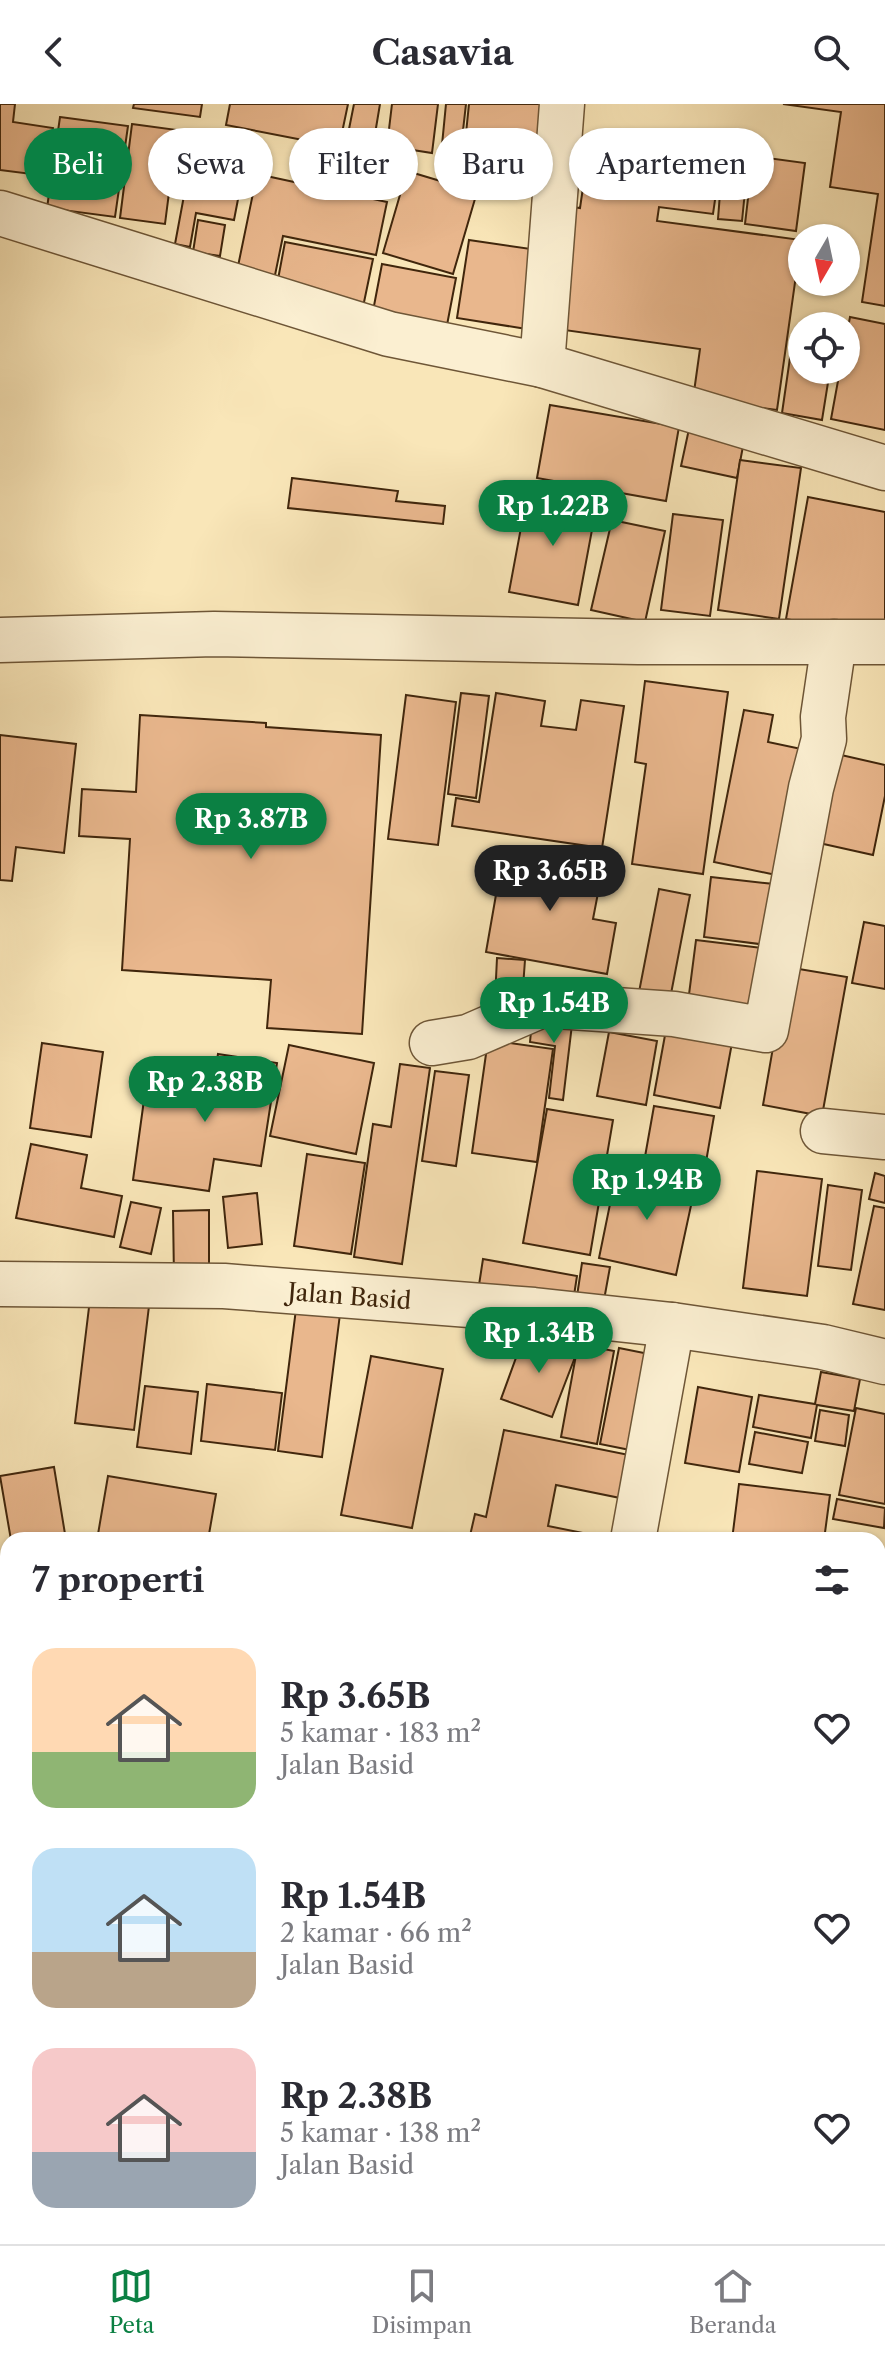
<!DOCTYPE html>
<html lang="id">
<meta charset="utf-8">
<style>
:root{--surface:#fff;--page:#f2f2f3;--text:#2b2b33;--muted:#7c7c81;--line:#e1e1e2;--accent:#0b8043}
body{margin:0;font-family:"Libre Caslon Text",serif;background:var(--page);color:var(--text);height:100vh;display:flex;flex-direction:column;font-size:30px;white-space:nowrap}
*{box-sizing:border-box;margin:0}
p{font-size:26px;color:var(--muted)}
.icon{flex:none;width:44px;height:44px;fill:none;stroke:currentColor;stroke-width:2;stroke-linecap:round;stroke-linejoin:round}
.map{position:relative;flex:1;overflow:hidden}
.sheet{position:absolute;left:0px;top:1428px;width:886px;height:712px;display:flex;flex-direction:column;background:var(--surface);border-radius:24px 24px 0 0;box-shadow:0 2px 6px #0004}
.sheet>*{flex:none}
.guide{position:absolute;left:24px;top:24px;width:838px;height:72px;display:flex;gap:16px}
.needle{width:52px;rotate:189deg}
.fabs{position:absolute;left:788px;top:120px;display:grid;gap:16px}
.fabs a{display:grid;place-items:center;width:72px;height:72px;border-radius:50%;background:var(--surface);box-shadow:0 2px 6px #0004;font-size:40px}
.price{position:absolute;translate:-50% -68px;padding:0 18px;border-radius:28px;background:var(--accent);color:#fff;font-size:26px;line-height:52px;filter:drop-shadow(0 2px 4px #0008)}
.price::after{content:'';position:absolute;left:50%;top:48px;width:24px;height:18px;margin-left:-12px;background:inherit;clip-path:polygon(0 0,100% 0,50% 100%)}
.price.active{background:#222;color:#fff}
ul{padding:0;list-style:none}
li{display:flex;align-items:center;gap:24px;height:200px;padding:0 32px}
li span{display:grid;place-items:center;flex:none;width:224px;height:160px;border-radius:24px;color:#555}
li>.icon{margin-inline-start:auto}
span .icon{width:96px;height:96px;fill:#fffc;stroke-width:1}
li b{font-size:34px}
h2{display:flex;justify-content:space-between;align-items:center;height:96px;padding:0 32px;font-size:34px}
.pill{padding:0 28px;border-radius:36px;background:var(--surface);box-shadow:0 2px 6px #0004;font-size:28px;line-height:72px}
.pill.active{background:var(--accent);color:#fff}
header{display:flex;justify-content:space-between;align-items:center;height:104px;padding:0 32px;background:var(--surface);font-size:36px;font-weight:700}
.tabs{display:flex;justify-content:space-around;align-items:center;height:112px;border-top:2px solid var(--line);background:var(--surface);font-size:22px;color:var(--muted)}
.tabs a{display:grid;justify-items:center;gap:4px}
.tabs .active{color:var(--accent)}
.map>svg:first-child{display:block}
.building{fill:#e9b78d;stroke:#40260c;stroke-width:2}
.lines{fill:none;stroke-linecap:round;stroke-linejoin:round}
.minor-casing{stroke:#6e5637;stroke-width:47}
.minor{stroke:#fbefd1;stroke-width:44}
.labels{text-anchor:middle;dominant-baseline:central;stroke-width:6;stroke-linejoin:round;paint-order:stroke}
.street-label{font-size:24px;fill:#40260c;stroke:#fbefd1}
</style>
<header><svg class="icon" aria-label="back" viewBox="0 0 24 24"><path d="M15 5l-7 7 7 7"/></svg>Casavia<svg class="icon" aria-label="search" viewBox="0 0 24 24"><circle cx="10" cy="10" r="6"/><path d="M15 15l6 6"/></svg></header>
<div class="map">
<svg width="885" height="2140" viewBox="0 0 885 2140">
<rect width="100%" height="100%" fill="#f9e6b8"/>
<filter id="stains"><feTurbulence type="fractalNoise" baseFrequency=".0025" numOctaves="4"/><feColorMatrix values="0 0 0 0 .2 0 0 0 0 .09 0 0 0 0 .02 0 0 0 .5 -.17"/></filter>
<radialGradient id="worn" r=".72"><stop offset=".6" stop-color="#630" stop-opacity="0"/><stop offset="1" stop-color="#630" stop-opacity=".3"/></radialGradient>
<g class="building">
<path d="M 0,0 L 15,0 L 13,18 L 53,24 L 47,72 L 0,66 Z"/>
<path d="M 134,0 L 202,0 L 200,13 L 133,4 Z"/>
<path d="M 230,0 L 348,0 L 339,43 L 226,21 Z"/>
<path d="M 354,0 L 380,0 L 375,30 L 349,25 Z"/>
<path d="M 392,0 L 438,0 L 432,49 L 387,42 Z"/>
<path d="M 446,0 L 466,0 L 461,44 L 442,41 Z"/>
<path d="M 469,0 L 549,0 L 543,58 L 464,49 Z"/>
<path d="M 783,0 L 885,0 L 885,202 L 862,198 L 878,90 L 830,83 L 841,8 Z"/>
<path d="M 60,13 L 128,22 L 115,113 L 47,104 Z"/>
<path d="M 132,20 L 177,26 L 165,120 L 120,114 Z"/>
<path d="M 589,43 L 720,61 L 713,110 L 659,103 L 657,117 L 801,136 L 777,306 L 693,295 L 700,245 L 550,224 L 566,102 L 580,104 Z"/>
<path d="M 335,48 L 389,58 L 384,87 L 329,77 Z"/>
<path d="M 753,52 L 805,59 L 796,127 L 745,120 Z"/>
<path d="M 191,54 L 244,64 L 234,116 L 196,109 L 190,143 L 175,140 Z"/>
<path d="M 722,64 L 747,67 L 742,117 L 718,115 Z"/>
<path d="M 407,67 L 477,88 L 453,170 L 383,149 Z"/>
<path d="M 257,70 L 387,98 L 376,151 L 283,132 L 274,176 L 237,167 Z"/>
<path d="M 198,116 L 225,121 L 220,152 L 193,148 Z"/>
<path d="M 469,136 L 545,147 L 533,226 L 457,214 Z"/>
<path d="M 285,138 L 373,155 L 363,203 L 276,186 Z"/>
<path d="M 382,160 L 456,174 L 447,221 L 373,207 Z"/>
<path d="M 850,213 L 885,220 L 885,326 L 831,315 L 840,266 L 846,266 L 846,234 Z"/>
<path d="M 792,240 L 802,242 L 802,266 L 830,266 L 822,316 L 782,309 Z"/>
<path d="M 550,301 L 679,323 L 666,397 L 537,374 Z"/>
<path d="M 689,325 L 744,337 L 737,374 L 681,362 Z"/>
<path d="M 740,356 L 801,364 L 779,515 L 718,506 Z"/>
<path d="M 292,374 L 398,387 L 396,397 L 445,402 L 443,420 L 288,404 Z"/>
<path d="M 528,386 L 597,399 L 578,501 L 509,488 Z"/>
<path d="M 808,393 L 885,408 L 885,533 L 786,515 Z"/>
<path d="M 673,410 L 723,416 L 710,512 L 661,506 Z"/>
<path d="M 612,416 L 665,427 L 645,518 L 591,506 Z"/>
<path d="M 645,577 L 728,588 L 703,770 L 632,760 L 646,660 L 635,658 Z"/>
<path d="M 461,589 L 489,592 L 476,694 L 448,690 Z"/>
<path d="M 496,589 L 545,597 L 541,622 L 576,626 L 581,596 L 624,602 L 602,744 L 452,722 L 456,694 L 479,698 Z"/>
<path d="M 406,591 L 456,598 L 438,741 L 388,735 Z"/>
<path d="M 744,606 L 773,611 L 768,638 L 806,646 L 781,772 L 714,758 Z"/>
<path d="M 140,611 L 266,619 L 266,623 L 381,631 L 362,930 L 267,924 L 271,876 L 122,866 L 130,735 L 79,732 L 82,685 L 136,688 Z"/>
<path d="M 0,631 L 76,640 L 64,749 L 16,743 L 12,777 L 0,776 Z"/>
<path d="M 828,648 L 885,661 L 885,692 L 873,751 L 810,737 Z"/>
<path d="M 504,745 L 603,763 L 593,815 L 616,819 L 607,870 L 486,848 Z"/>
<path d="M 711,773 L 774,780 L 767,841 L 704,833 Z"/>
<path d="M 659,785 L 690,791 L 670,895 L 639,888 Z"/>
<path d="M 864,818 L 885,822 L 885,885 L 852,879 Z"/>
<path d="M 696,836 L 770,845 L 762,915 L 687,906 Z"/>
<path d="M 497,854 L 525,856 L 522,897 L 495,895 Z"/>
<path d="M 787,863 L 847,873 L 822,1012 L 763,1001 Z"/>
<path d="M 533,907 L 573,912 L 563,996 L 549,994 L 555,942 L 530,938 Z"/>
<path d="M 668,915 L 734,928 L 720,1004 L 654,991 Z"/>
<path d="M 609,928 L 657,937 L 646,1001 L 597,992 Z"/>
<path d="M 488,936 L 553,945 L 537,1058 L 472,1049 Z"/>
<path d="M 42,939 L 103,948 L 91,1033 L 30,1024 Z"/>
<path d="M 289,941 L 374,959 L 356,1050 L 270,1032 Z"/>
<path d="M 218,950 L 277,959 L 261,1062 L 214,1055 L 209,1087 L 133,1076 L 147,974 L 212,984 Z"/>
<path d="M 400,960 L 430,964 L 402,1160 L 354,1153 L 373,1020 L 391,1023 Z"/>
<path d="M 435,967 L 469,971 L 456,1062 L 422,1057 Z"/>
<path d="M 654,1002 L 714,1012 L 703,1075 L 643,1064 Z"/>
<path d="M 547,1005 L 613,1016 L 590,1151 L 523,1139 Z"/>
<path d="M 31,1040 L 87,1051 L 81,1084 L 122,1092 L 114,1133 L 16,1114 Z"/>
<path d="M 307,1050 L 365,1059 L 351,1150 L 294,1142 Z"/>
<path d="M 617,1066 L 695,1083 L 676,1171 L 599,1154 Z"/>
<path d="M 757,1067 L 822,1075 L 807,1192 L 743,1184 Z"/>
<path d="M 875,1069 L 885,1072 L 885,1099 L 869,1095 Z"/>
<path d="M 828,1081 L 862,1086 L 851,1166 L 818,1162 Z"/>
<path d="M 257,1089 L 262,1140 L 228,1144 L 223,1093 Z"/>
<path d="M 131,1098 L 161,1104 L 151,1150 L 120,1143 Z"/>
<path d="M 874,1102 L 885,1104 L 885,1206 L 853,1200 Z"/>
<path d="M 209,1106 L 209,1173 L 174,1174 L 173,1107 Z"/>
<path d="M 483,1155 L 577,1172 L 573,1198 L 479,1181 Z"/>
<path d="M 582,1159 L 610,1163 L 604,1196 L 577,1192 Z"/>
<path d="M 90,1195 L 149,1202 L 134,1326 L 75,1319 Z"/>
<path d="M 296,1205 L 340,1210 L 322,1353 L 278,1347 Z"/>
<path d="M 525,1229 L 577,1248 L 552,1313 L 501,1295 Z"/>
<path d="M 578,1240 L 614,1247 L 597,1340 L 561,1333 Z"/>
<path d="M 619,1244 L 664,1253 L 645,1349 L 600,1340 Z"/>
<path d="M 371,1252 L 443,1265 L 412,1424 L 341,1411 Z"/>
<path d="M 821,1268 L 860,1275 L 854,1307 L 817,1301 L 811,1334 L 753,1323 L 759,1291 L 815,1300 Z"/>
<path d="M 207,1280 L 282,1289 L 275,1346 L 201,1337 Z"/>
<path d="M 145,1282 L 198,1288 L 191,1350 L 137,1343 Z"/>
<path d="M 698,1283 L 752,1293 L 739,1368 L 685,1359 Z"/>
<path d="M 856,1304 L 885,1310 L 885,1400 L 839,1391 Z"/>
<path d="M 820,1306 L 849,1311 L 845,1342 L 815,1337 Z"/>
<path d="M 504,1326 L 639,1353 L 630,1396 L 556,1381 L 548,1422 L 588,1430 L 587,1436 L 469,1436 L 475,1410 L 486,1413 Z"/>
<path d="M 755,1328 L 808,1338 L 802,1369 L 749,1360 Z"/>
<path d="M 54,1363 L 66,1436 L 11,1436 L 0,1372 Z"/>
<path d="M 108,1372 L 216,1390 L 208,1436 L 97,1436 Z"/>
<path d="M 739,1380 L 830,1391 L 824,1436 L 732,1436 Z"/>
<path d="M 837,1395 L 885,1404 L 884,1424 L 833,1415 Z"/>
<path d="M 878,1524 L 885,1525 L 885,1569 L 878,1568 Z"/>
<path d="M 878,1593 L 885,1594 L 885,1636 L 878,1635 Z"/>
<path d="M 878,1653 L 885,1654 L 885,1715 L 878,1714 Z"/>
<path d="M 878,1757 L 885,1758 L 885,1814 L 878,1813 Z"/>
<path d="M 0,1887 L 4,1887 L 0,1998 Z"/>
<path d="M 882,1971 L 885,1972 L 885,2093 L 878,2091 L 878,1982 Z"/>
<path d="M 131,2132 L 194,2132 L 192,2140 L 129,2140 Z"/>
<path d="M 296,2132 L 336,2132 L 336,2135 L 296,2136 Z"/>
</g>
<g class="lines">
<g class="minor-casing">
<g id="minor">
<path d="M 0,109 L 389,230 L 542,261 L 885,364"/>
<path d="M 542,261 L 562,0"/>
<path d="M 0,536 L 214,530 L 638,538 L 885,538"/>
<path d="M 432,939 L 468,933 L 542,901 L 674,910 L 766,926 L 811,684 L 824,635 L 823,613 L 834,538"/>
<path d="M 823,1027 L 885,1033"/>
<path id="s1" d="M 0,1180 L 224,1182 L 534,1206 L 672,1221 L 823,1243 L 885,1258"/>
<path d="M 633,1436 L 672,1221"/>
<path d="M 0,2067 L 8,2067"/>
<path d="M 822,2132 L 877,2140"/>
</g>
</g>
<use href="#minor" class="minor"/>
</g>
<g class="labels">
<g class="street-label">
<text stroke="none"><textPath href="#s1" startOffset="350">Jalan Basid</textPath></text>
</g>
</g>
<rect width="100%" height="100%" filter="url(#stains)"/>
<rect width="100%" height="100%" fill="url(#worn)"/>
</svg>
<div class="fabs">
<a><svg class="needle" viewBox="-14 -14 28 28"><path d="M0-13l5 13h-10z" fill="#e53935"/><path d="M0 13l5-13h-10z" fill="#7c7c81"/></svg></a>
<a><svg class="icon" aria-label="locate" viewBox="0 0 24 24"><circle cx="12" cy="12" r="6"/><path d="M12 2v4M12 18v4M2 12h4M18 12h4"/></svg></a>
</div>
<b class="price" style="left:553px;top:444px">Rp 1.22B</b>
<b class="price" style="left:251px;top:757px">Rp 3.87B</b>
<b class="price active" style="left:550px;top:809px">Rp 3.65B</b>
<b class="price" style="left:554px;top:941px">Rp 1.54B</b>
<b class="price" style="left:205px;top:1020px">Rp 2.38B</b>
<b class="price" style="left:647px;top:1118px">Rp 1.94B</b>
<b class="price" style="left:539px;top:1271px">Rp 1.34B</b>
<div class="guide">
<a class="pill active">Beli</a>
<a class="pill">Sewa</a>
<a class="pill">Filter</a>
<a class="pill">Baru</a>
<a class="pill">Apartemen</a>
</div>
<section class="sheet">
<h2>7 properti<svg class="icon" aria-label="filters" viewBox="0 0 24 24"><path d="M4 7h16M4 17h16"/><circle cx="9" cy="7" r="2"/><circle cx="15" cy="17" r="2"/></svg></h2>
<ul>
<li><span style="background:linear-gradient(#ffd9b3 65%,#8fb573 0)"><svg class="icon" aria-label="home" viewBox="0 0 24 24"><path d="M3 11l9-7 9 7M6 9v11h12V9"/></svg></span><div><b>Rp 3.65B</b><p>5 kamar · 183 m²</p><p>Jalan Basid</p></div><svg class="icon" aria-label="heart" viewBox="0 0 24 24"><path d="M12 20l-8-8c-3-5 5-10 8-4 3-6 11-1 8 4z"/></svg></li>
<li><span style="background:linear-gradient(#bfe0f5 65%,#b9a48a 0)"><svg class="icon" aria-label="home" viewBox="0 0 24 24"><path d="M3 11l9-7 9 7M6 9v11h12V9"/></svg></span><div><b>Rp 1.54B</b><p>2 kamar · 66 m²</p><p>Jalan Basid</p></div><svg class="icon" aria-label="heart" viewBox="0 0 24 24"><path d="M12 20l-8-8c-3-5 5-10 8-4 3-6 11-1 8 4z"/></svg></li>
<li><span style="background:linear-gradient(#f6c9c9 65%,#9aa5b1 0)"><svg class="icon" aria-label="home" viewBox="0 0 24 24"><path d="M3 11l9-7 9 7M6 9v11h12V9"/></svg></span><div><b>Rp 2.38B</b><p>5 kamar · 138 m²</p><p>Jalan Basid</p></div><svg class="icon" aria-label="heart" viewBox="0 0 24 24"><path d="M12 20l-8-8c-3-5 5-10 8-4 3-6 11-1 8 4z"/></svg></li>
</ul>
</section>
</div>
<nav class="tabs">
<a class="active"><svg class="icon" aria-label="map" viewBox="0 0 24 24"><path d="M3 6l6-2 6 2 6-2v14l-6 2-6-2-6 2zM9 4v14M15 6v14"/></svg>Peta</a>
<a><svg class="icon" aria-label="saved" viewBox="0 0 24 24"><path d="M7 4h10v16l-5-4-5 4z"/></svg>Disimpan</a>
<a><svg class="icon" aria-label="home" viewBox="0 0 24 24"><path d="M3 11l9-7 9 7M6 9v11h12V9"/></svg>Beranda</a>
</nav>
